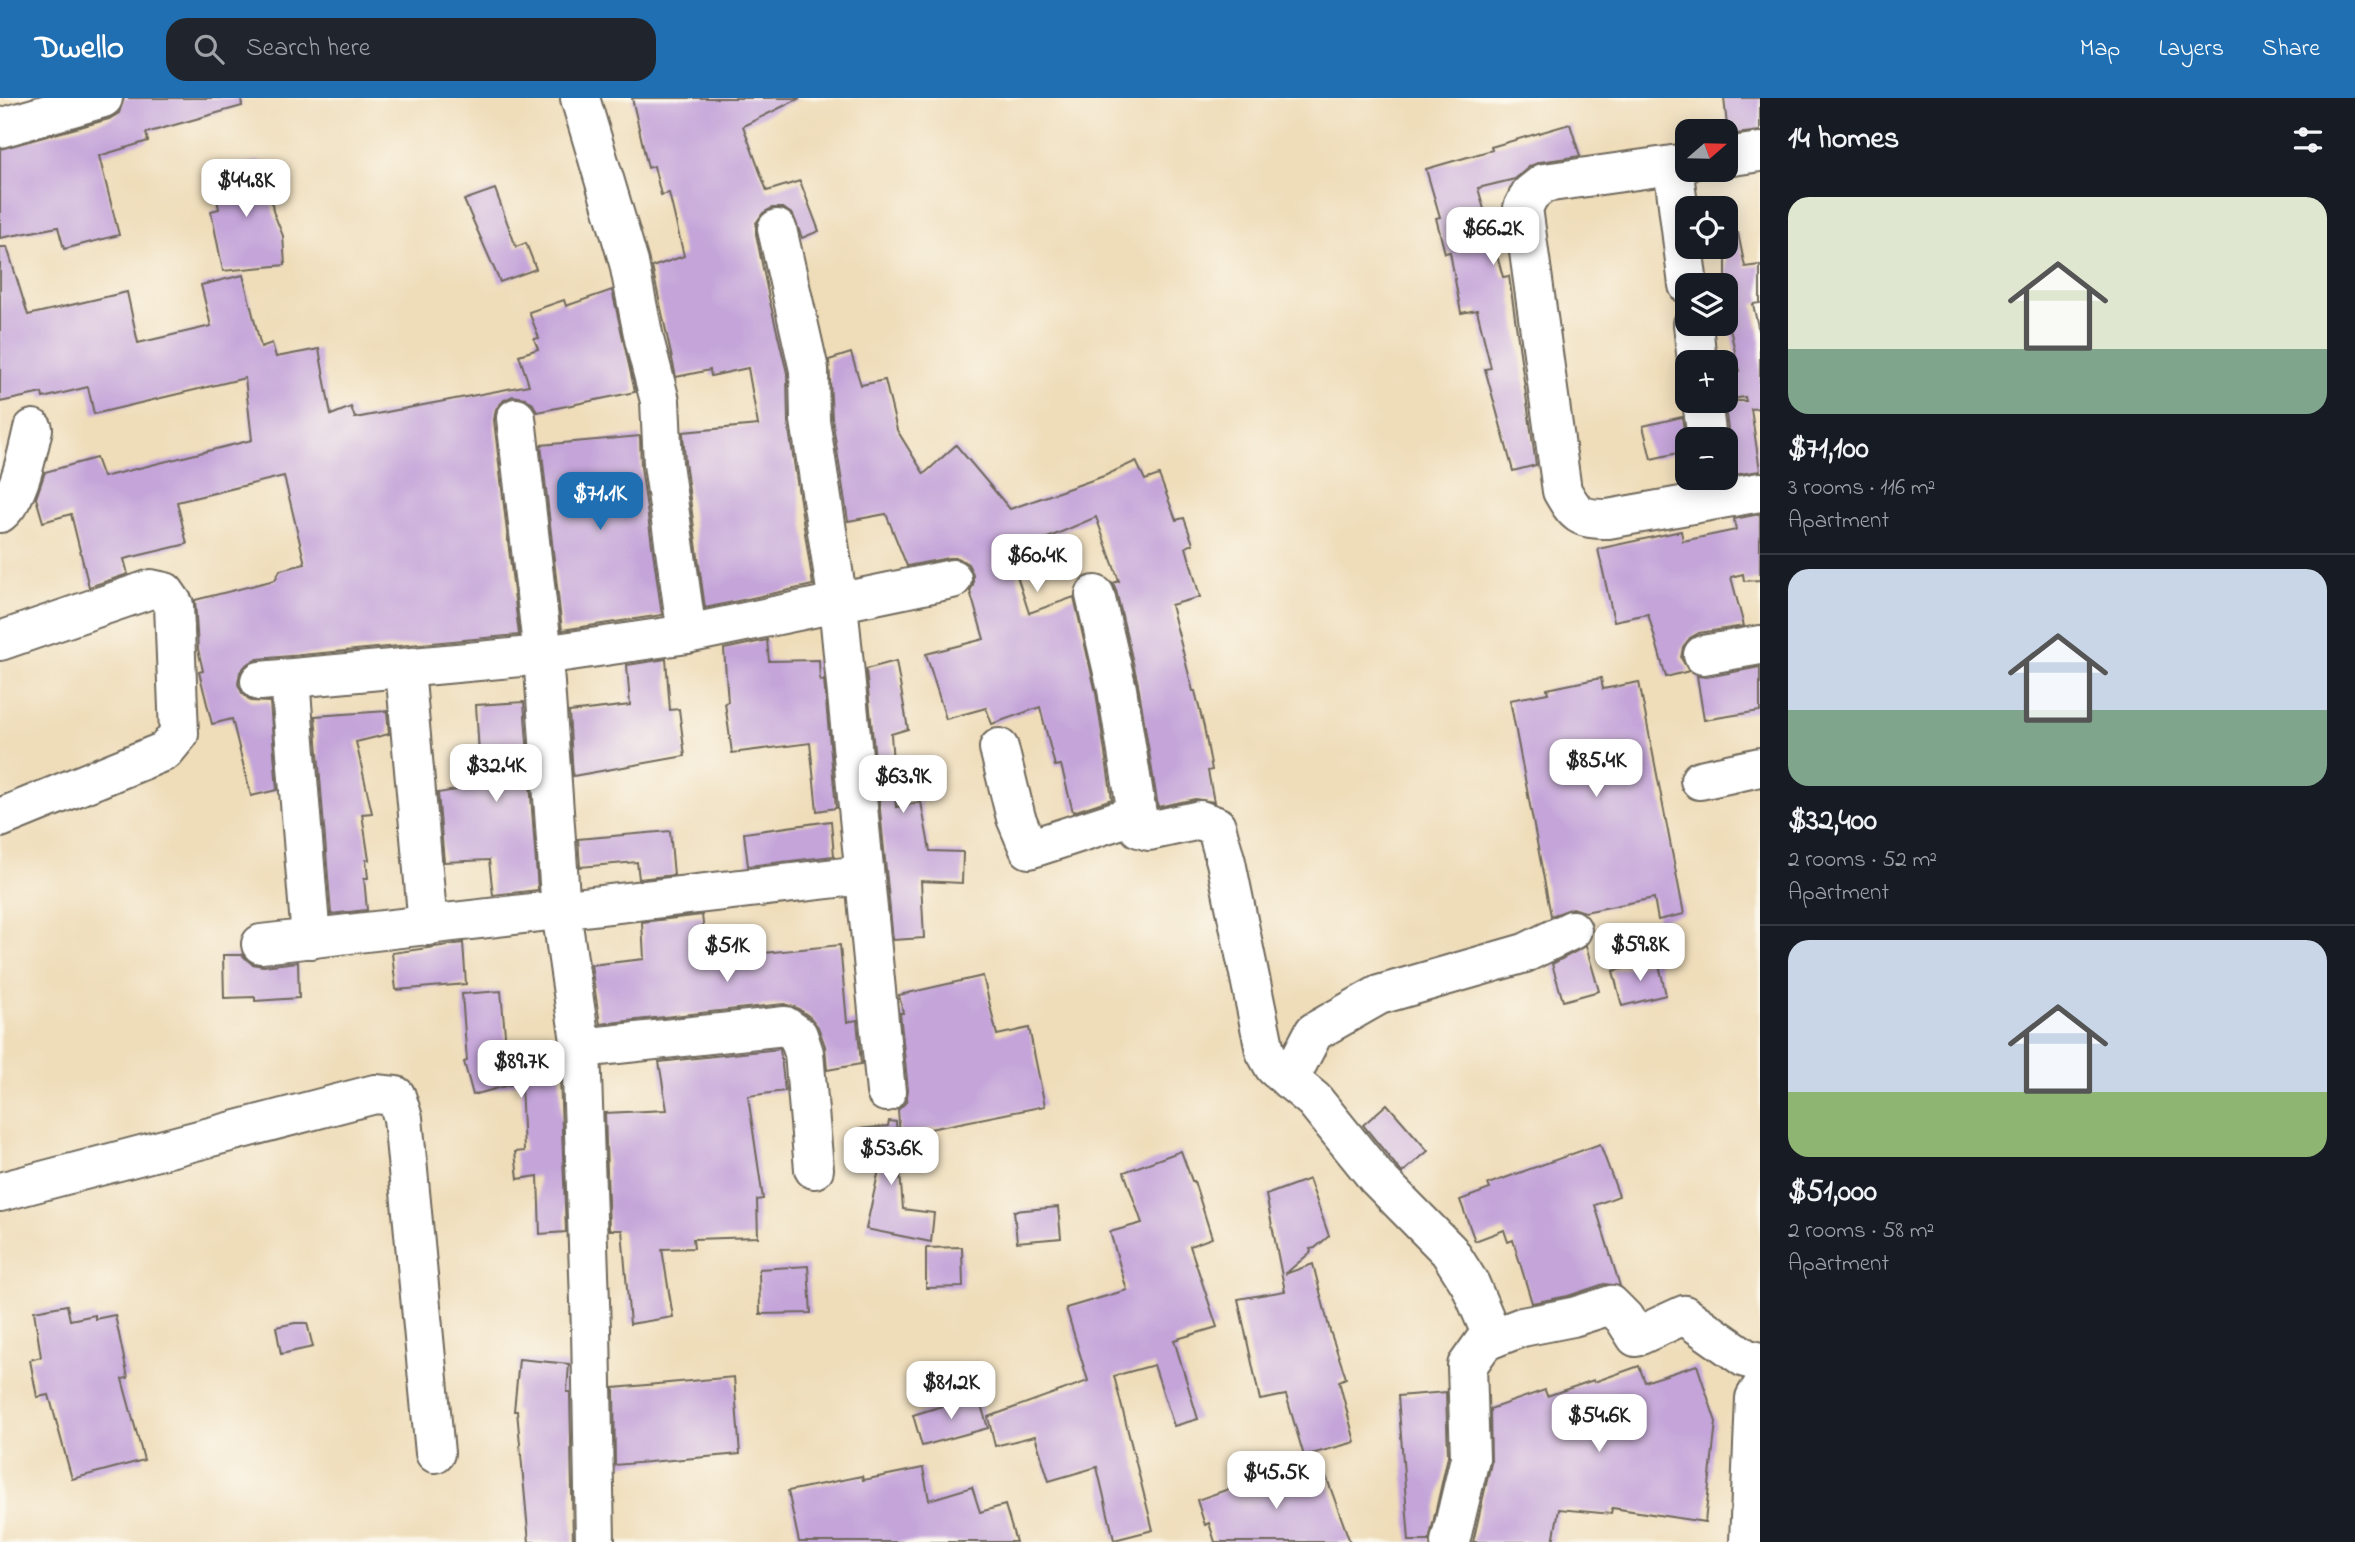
<!DOCTYPE html>
<meta charset="utf-8">
<style>
:root{--surface:#171b24;--page:#20242c;--text:#f1f3f6;--muted:#9ea1a6;--line:#363941;--accent:#1f6fb2}
body{margin:0;font-family:"Indie Flower",sans-serif;background:var(--page);color:var(--text);height:100vh;display:flex;flex-direction:column;font-size:26px;white-space:nowrap}
*{box-sizing:border-box;margin:0}
p{font-size:23px;color:var(--muted)}
.icon{flex:none;width:38px;height:38px;fill:none;stroke:currentColor;stroke-width:2;stroke-linecap:round;stroke-linejoin:round}
.map{position:relative;flex:1;overflow:hidden}
.sheet{display:flex;flex-direction:column;background:var(--surface);width:595px}
.sheet>*{flex:none}
.needle{width:46px;rotate:70deg}
.buttons{position:absolute;left:1675px;top:21px;display:grid;gap:14px}
.buttons a{display:grid;place-items:center;width:63px;height:63px;border-radius:14px;background:var(--surface);box-shadow:0 4px 18px #0003;font-size:35px}
.price{position:absolute;translate:-50% -60px;padding:0 16px;border-radius:14px;background:#fff;color:#222;font-size:23px;line-height:46px;filter:drop-shadow(0 2px 4px #0008)}
.price::after{content:'';position:absolute;left:50%;top:42px;width:21px;height:16px;margin-left:-10px;background:inherit;clip-path:polygon(0 0,100% 0,50% 100%)}
.price.current{background:var(--accent);color:#fff}
ul{padding:0;list-style:none}
li{display:grid;align-content:center;gap:14px;height:371px;padding:0 28px}
li+li{border-top:2px solid var(--line)}
li span{display:grid;place-items:center;height:217px;border-radius:21px;color:#555}
li>.icon{margin-inline-start:auto}
span .icon{width:126px;height:126px;fill:#fffc;stroke-width:1}
li b{font-size:30px}
h2{display:flex;justify-content:space-between;align-items:center;height:84px;padding:0 28px;font-size:30px}
header{display:flex;align-items:center;gap:42px;box-sizing:border-box;height:98px;padding:0 35px;background:var(--accent);color:#fff}
header strong{font-size:33px}
nav{display:flex;gap:38px;margin-inline-start:auto;font-size:24px}
.search{width:490px;height:63px;background:var(--page);display:flex;align-items:center;gap:18px;box-sizing:border-box;padding:0 24px;border-radius:21px;color:var(--muted);font-size:26px}
main{display:flex;flex:1;min-height:0}
.map>svg:first-child{display:block}
.building{fill:#c4a4d9}
.lines{fill:none;stroke-linecap:round;stroke-linejoin:round}
.minor-casing{stroke:#70695d;stroke-width:42}
.minor{stroke:#fff;stroke-width:38}
</style>
<header>
<strong>Dwello</strong>
<div class="search"><svg class="icon" aria-label="search" viewBox="0 0 24 24"><circle cx="10" cy="10" r="6"/><path d="M15 15l6 6"/></svg>Search here</div>
<nav><a>Map</a><a>Layers</a><a>Share</a></nav>
</header>
<main>
<div class="map">
<svg width="1760" height="1444" viewBox="0 0 1760 1444">
<rect width="100%" height="100%" fill="#fbf7ec"/>
<filter id="ink" filterUnits="userSpaceOnUse"><feTurbulence type="fractalNoise" baseFrequency=".0143" numOctaves="2"/><feDisplacementMap in="SourceGraphic" scale="14" xChannelSelector="R" yChannelSelector="G"/><feConvolveMatrix kernelMatrix="1 2 1 2 8 2 1 2 1" color-interpolation-filters="sRGB"/></filter>
<filter id="wash" filterUnits="userSpaceOnUse"><feTurbulence type="fractalNoise" baseFrequency=".00686" numOctaves="4" result="noise"/><feDisplacementMap in="SourceGraphic" scale="28" xChannelSelector="R" yChannelSelector="G"/><feGaussianBlur stdDeviation="1.57" result="paint"/><feColorMatrix in="noise" values="0 0 0 0 0 0 0 0 0 0 0 0 0 0 0 0 0 1.4 0 .05"/><feComposite in="paint" operator="in"/></filter>
<g filter="url(#wash)">
<rect width="100%" height="100%" fill="#efddba"/>
<g id="blocks">
<g class="building">
<path d="M 124,0 L 241,0 L 242,8 L 146,35 L 148,43 L 99,58 L 119,137 L 64,151 L 58,129 L 0,140 L 0,51 L 109,21 L 119,15 Z"/>
<path d="M 632,0 L 800,0 L 743,28 L 767,93 L 800,83 L 819,133 L 802,140 L 793,117 L 783,110 L 772,110 L 763,115 L 756,125 L 756,136 L 769,200 L 787,275 L 788,325 L 813,487 L 705,510 L 685,364 L 683,334 L 758,327 L 748,270 L 711,278 L 710,272 L 676,279 L 652,169 L 684,158 L 669,95 L 661,97 L 654,68 L 648,70 Z"/>
<path d="M 1724,0 L 1760,0 L 1760,33 L 1728,37 Z"/>
<path d="M 1570,26 L 1580,58 L 1540,64 L 1530,68 L 1515,81 L 1478,90 L 1503,179 L 1509,178 L 1536,367 L 1513,373 L 1485,271 L 1491,270 L 1477,212 L 1461,215 L 1450,154 L 1445,155 L 1436,120 L 1440,119 L 1426,71 L 1492,52 L 1491,49 Z"/>
<path d="M 260,62 L 262,76 L 267,75 L 273,113 L 283,138 L 285,167 L 223,173 L 211,113 L 219,111 L 211,73 Z"/>
<path d="M 495,91 L 516,149 L 526,145 L 536,171 L 500,184 L 464,102 Z"/>
<path d="M 1738,135 L 1745,169 L 1760,167 L 1760,205 L 1753,206 L 1760,238 L 1760,310 L 1751,311 L 1760,373 L 1727,378 L 1726,352 L 1729,338 L 1724,303 L 1746,303 L 1745,299 L 1726,302 L 1726,275 L 1739,273 L 1726,211 L 1726,136 Z"/>
<path d="M 0,149 L 7,149 L 28,217 L 127,194 L 138,245 L 211,228 L 201,187 L 243,177 L 261,249 L 272,245 L 276,259 L 319,251 L 331,317 L 351,309 L 355,320 L 529,287 L 519,257 L 538,251 L 534,241 L 539,240 L 529,214 L 564,202 L 566,208 L 612,192 L 635,294 L 537,314 L 533,306 L 525,300 L 513,298 L 504,302 L 496,311 L 494,322 L 519,537 L 258,561 L 247,566 L 240,574 L 238,586 L 242,595 L 251,603 L 270,604 L 277,692 L 251,698 L 232,621 L 212,626 L 199,574 L 203,573 L 198,551 L 195,502 L 275,482 L 280,472 L 305,466 L 284,378 L 177,404 L 187,446 L 124,461 L 128,476 L 89,489 L 71,416 L 43,424 L 36,400 L 45,374 L 96,360 L 103,379 L 252,342 L 245,280 L 94,316 L 88,289 L 43,300 L 42,295 L 0,304 Z"/>
<path d="M 851,255 L 861,287 L 885,282 L 897,332 L 924,376 L 956,347 L 1010,411 L 1104,378 L 1136,363 L 1145,382 L 1159,377 L 1176,422 L 1184,420 L 1193,446 L 1186,449 L 1200,499 L 1171,507 L 1193,593 L 1195,593 L 1204,629 L 1212,672 L 1208,673 L 1214,704 L 1195,701 L 1158,709 L 1138,586 L 1116,492 L 1113,485 L 1119,483 L 1096,419 L 1010,456 L 1029,515 L 1074,499 L 1096,595 L 1112,701 L 1073,714 L 1061,667 L 1055,668 L 1040,609 L 992,626 L 986,610 L 946,621 L 926,556 L 984,541 L 970,493 L 973,487 L 973,476 L 968,466 L 958,460 L 948,460 L 907,468 L 886,416 L 848,423 L 832,320 L 829,262 Z"/>
<path d="M 1682,319 L 1687,353 L 1651,361 L 1643,328 Z"/>
<path d="M 640,338 L 641,369 L 662,517 L 562,532 L 541,347 Z"/>
<path d="M 1760,416 L 1760,482 L 1744,483 L 1743,476 L 1731,479 L 1744,528 L 1699,535 L 1690,540 L 1683,549 L 1681,560 L 1689,573 L 1666,579 L 1648,516 L 1614,523 L 1598,451 L 1681,433 L 1683,443 L 1736,432 L 1734,421 Z"/>
<path d="M 767,542 L 769,563 L 819,562 L 820,583 L 824,582 L 836,710 L 817,713 L 810,645 L 732,655 L 725,605 L 728,604 L 724,551 Z"/>
<path d="M 666,561 L 670,612 L 679,611 L 685,658 L 573,678 L 569,614 L 630,607 L 627,567 Z"/>
<path d="M 896,563 L 908,631 L 891,636 L 896,709 L 921,704 L 930,753 L 963,754 L 962,785 L 921,783 L 924,840 L 893,842 L 866,571 Z"/>
<path d="M 1760,569 L 1760,613 L 1704,622 L 1697,578 L 1707,579 Z"/>
<path d="M 1601,580 L 1603,591 L 1639,584 L 1684,816 L 1658,822 L 1654,800 L 1585,814 L 1573,810 L 1551,818 L 1510,602 L 1548,595 L 1547,591 Z"/>
<path d="M 524,604 L 538,792 L 493,797 L 489,762 L 444,764 L 438,695 L 481,688 L 476,607 Z"/>
<path d="M 387,613 L 389,636 L 356,644 L 372,715 L 362,716 L 369,762 L 366,762 L 368,780 L 364,780 L 367,812 L 331,816 L 315,618 Z"/>
<path d="M 831,723 L 834,758 L 748,768 L 744,735 Z"/>
<path d="M 670,733 L 674,777 L 639,781 L 637,764 L 580,769 L 578,741 Z"/>
<path d="M 702,817 L 707,861 L 840,847 L 847,924 L 857,922 L 861,966 L 827,972 L 825,948 L 818,929 L 810,919 L 797,910 L 784,906 L 600,926 L 591,867 L 644,861 L 642,824 Z"/>
<path d="M 463,845 L 466,886 L 396,892 L 392,855 Z"/>
<path d="M 1586,848 L 1599,893 L 1563,903 L 1552,866 Z"/>
<path d="M 223,857 L 242,857 L 252,866 L 263,868 L 298,864 L 299,900 L 255,903 L 255,899 L 224,900 Z"/>
<path d="M 1658,862 L 1666,897 L 1622,908 L 1613,873 Z"/>
<path d="M 983,878 L 997,937 L 1029,930 L 1045,1008 L 900,1037 L 898,1012 L 906,1004 L 908,992 L 900,915 L 903,915 L 899,897 Z"/>
<path d="M 501,893 L 507,958 L 559,954 L 566,1134 L 540,1136 L 538,1078 L 518,1081 L 515,1054 L 524,1053 L 521,984 L 473,997 L 464,964 L 467,963 L 462,896 Z"/>
<path d="M 780,951 L 785,993 L 748,998 L 763,1101 L 757,1102 L 758,1139 L 693,1141 L 694,1150 L 662,1151 L 673,1219 L 630,1226 L 622,1132 L 609,1132 L 605,1015 L 667,1012 L 659,964 Z"/>
<path d="M 1387,1006 L 1428,1053 L 1402,1075 L 1363,1027 Z"/>
<path d="M 889,1023 L 896,1024 L 903,1111 L 934,1115 L 931,1144 L 866,1131 L 880,1067 L 862,1068 L 859,1031 L 888,1028 Z"/>
<path d="M 1600,1046 L 1619,1098 L 1595,1107 L 1620,1188 L 1604,1186 L 1568,1198 L 1532,1205 L 1513,1142 L 1508,1144 L 1504,1132 L 1475,1143 L 1460,1102 L 1490,1091 L 1488,1086 Z"/>
<path d="M 1181,1053 L 1192,1083 L 1194,1083 L 1212,1140 L 1190,1148 L 1217,1229 L 1174,1242 L 1198,1321 L 1174,1328 L 1154,1267 L 1114,1278 L 1153,1432 L 1114,1442 L 1097,1369 L 1049,1383 L 1035,1338 L 995,1348 L 988,1319 L 1088,1283 L 1066,1210 L 1127,1192 L 1110,1134 L 1142,1125 L 1124,1074 Z"/>
<path d="M 1309,1081 L 1329,1138 L 1315,1150 L 1310,1151 L 1311,1154 L 1285,1176 L 1313,1166 L 1330,1233 L 1346,1280 L 1339,1283 L 1355,1344 L 1304,1358 L 1286,1297 L 1260,1302 L 1238,1201 L 1285,1193 L 1266,1097 Z"/>
<path d="M 1058,1109 L 1061,1140 L 1017,1144 L 1014,1113 Z"/>
<path d="M 962,1149 L 963,1189 L 926,1190 L 926,1150 Z"/>
<path d="M 808,1168 L 811,1215 L 760,1216 L 759,1171 Z"/>
<path d="M 67,1207 L 70,1222 L 95,1217 L 95,1221 L 115,1217 L 128,1280 L 122,1281 L 144,1362 L 72,1381 L 49,1297 L 37,1299 L 30,1262 L 41,1259 L 34,1213 Z"/>
<path d="M 295,1225 L 307,1225 L 313,1249 L 281,1256 L 276,1229 Z"/>
<path d="M 519,1261 L 569,1266 L 567,1294 L 570,1294 L 573,1444 L 529,1444 L 517,1313 L 514,1313 Z"/>
<path d="M 1697,1267 L 1716,1324 L 1705,1424 L 1612,1410 L 1611,1416 L 1559,1411 L 1553,1444 L 1473,1444 L 1491,1365 L 1490,1311 L 1545,1292 L 1547,1298 L 1594,1282 L 1594,1284 L 1639,1268 L 1645,1284 Z"/>
<path d="M 734,1279 L 740,1356 L 615,1367 L 614,1290 Z"/>
<path d="M 1446,1294 L 1448,1358 L 1429,1443 L 1409,1443 L 1398,1298 Z"/>
<path d="M 978,1297 L 988,1330 L 922,1348 L 913,1317 Z"/>
<path d="M 923,1370 L 929,1402 L 972,1389 L 980,1414 L 1005,1407 L 1016,1444 L 799,1444 L 788,1393 L 862,1378 L 863,1382 Z"/>
<path d="M 1325,1375 L 1350,1444 L 1215,1444 L 1209,1425 L 1205,1427 L 1197,1402 L 1266,1378 Z"/>
</g>
</g>
</g>
<g filter="url(#ink)">
<use href="#blocks" fill-opacity="0" stroke="#70695d" stroke-width="2"/>
<g class="lines">
<g class="minor-casing">
<g id="minor">
<path d="M 580,0 L 629,165 L 644,241 L 660,303 L 663,366 L 687,536"/>
<path d="M 0,30 L 103,0"/>
<path d="M 1726,59 L 1760,54"/>
<path d="M 1687,65 L 1544,85 L 1530,96 L 1523,110 L 1562,393 C 1576,417 1579,421 1608,421 L 1760,394"/>
<path d="M 1673,67 L 1688,187"/>
<path d="M 777,131 L 809,272 L 810,322 L 838,505 L 886,994"/>
<path d="M 1693,226 L 1697,264"/>
<path d="M 1702,303 L 1707,341"/>
<path d="M 516,320 L 543,557 L 561,813 L 581,950 L 591,1232 L 595,1444"/>
<path d="M 0,415 C 20,399 27,355 33,331"/>
<path d="M 1095,497 L 1117,591 L 1137,716"/>
<path d="M 0,543 L 151,491 L 165,494 L 174,507 L 179,636 L 165,653 L 0,720"/>
<path d="M 1703,557 L 1760,547"/>
<path d="M 405,571 L 428,828"/>
<path d="M 290,581 L 311,841"/>
<path d="M 260,583 L 543,557 L 687,536 L 952,481"/>
<path d="M 999,650 L 1016,720 L 1029,751 L 1137,716 L 1139,730 L 1149,733 L 1200,722 L 1216,728 L 1226,764 L 1265,953 L 1274,969 L 1314,1002 L 1377,1080 L 1449,1153 L 1470,1186 L 1493,1240"/>
<path d="M 1700,682 L 1760,669"/>
<path d="M 261,846 L 863,777"/>
<path d="M 581,950 L 785,928 L 798,937 L 804,955 L 814,1071"/>
<path d="M 1289,982 L 1314,934 L 1379,897 L 1525,855 L 1572,832"/>
<path d="M 0,1094 L 375,996 L 396,998 L 403,1020 L 435,1355"/>
<path d="M 1450,1444 L 1470,1360 L 1467,1268 L 1484,1244 L 1493,1240 L 1522,1229 L 1573,1219 L 1611,1207 L 1624,1220 L 1636,1239 L 1684,1217 L 1745,1260 L 1760,1264"/>
<path d="M 1749,1444 L 1755,1300 L 1760,1292"/>
</g>
</g>
<use href="#minor" class="minor"/>
</g>
</g>
</svg>
<div class="buttons">
<a><svg class="needle" viewBox="-14 -14 28 28"><path d="M0-13l5 13h-10z" fill="#e53935"/><path d="M0 13l5-13h-10z" fill="#9ea1a6"/></svg></a>
<a><svg class="icon" aria-label="locate" viewBox="0 0 24 24"><circle cx="12" cy="12" r="6"/><path d="M12 2v4M12 18v4M2 12h4M18 12h4"/></svg></a>
<a><svg class="icon" aria-label="layers" viewBox="0 0 24 24"><path d="M12 4l9 5-9 5-9-5zM3 14l9 5 9-5"/></svg></a>
<a>+</a>
<a>−</a>
</div>
<b class="price" style="left:246px;top:121px">$44.8K</b>
<b class="price" style="left:1493px;top:169px">$66.2K</b>
<b class="price current" style="left:600px;top:434px">$71.1K</b>
<b class="price" style="left:1037px;top:496px">$60.4K</b>
<b class="price" style="left:1596px;top:701px">$85.4K</b>
<b class="price" style="left:496px;top:706px">$32.4K</b>
<b class="price" style="left:903px;top:717px">$63.9K</b>
<b class="price" style="left:1640px;top:885px">$59.8K</b>
<b class="price" style="left:727px;top:886px">$51K</b>
<b class="price" style="left:521px;top:1002px">$89.7K</b>
<b class="price" style="left:891px;top:1089px">$53.6K</b>
<b class="price" style="left:951px;top:1323px">$81.2K</b>
<b class="price" style="left:1599px;top:1356px">$54.6K</b>
<b class="price" style="left:1276px;top:1413px">$45.5K</b>
</div>
<section class="sheet">
<h2>14 homes<svg class="icon" aria-label="filters" viewBox="0 0 24 24"><path d="M4 7h16M4 17h16"/><circle cx="9" cy="7" r="2"/><circle cx="15" cy="17" r="2"/></svg></h2>
<ul>
<li><span style="background:linear-gradient(#dfe7d0 70%,#7fa58c 0)"><svg class="icon" aria-label="home" viewBox="0 0 24 24"><path d="M3 11l9-7 9 7M6 9v11h12V9"/></svg></span><div><b>$71,100</b><p>3 rooms · 116 m²</p><p>Apartment</p></div></li>
<li><span style="background:linear-gradient(#c9d6e8 65%,#7fa58c 0)"><svg class="icon" aria-label="home" viewBox="0 0 24 24"><path d="M3 11l9-7 9 7M6 9v11h12V9"/></svg></span><div><b>$32,400</b><p>2 rooms · 52 m²</p><p>Apartment</p></div></li>
<li><span style="background:linear-gradient(#c9d6e8 70%,#8fb573 0)"><svg class="icon" aria-label="home" viewBox="0 0 24 24"><path d="M3 11l9-7 9 7M6 9v11h12V9"/></svg></span><div><b>$51,000</b><p>2 rooms · 58 m²</p><p>Apartment</p></div></li>
</ul>
</section>
</main>
